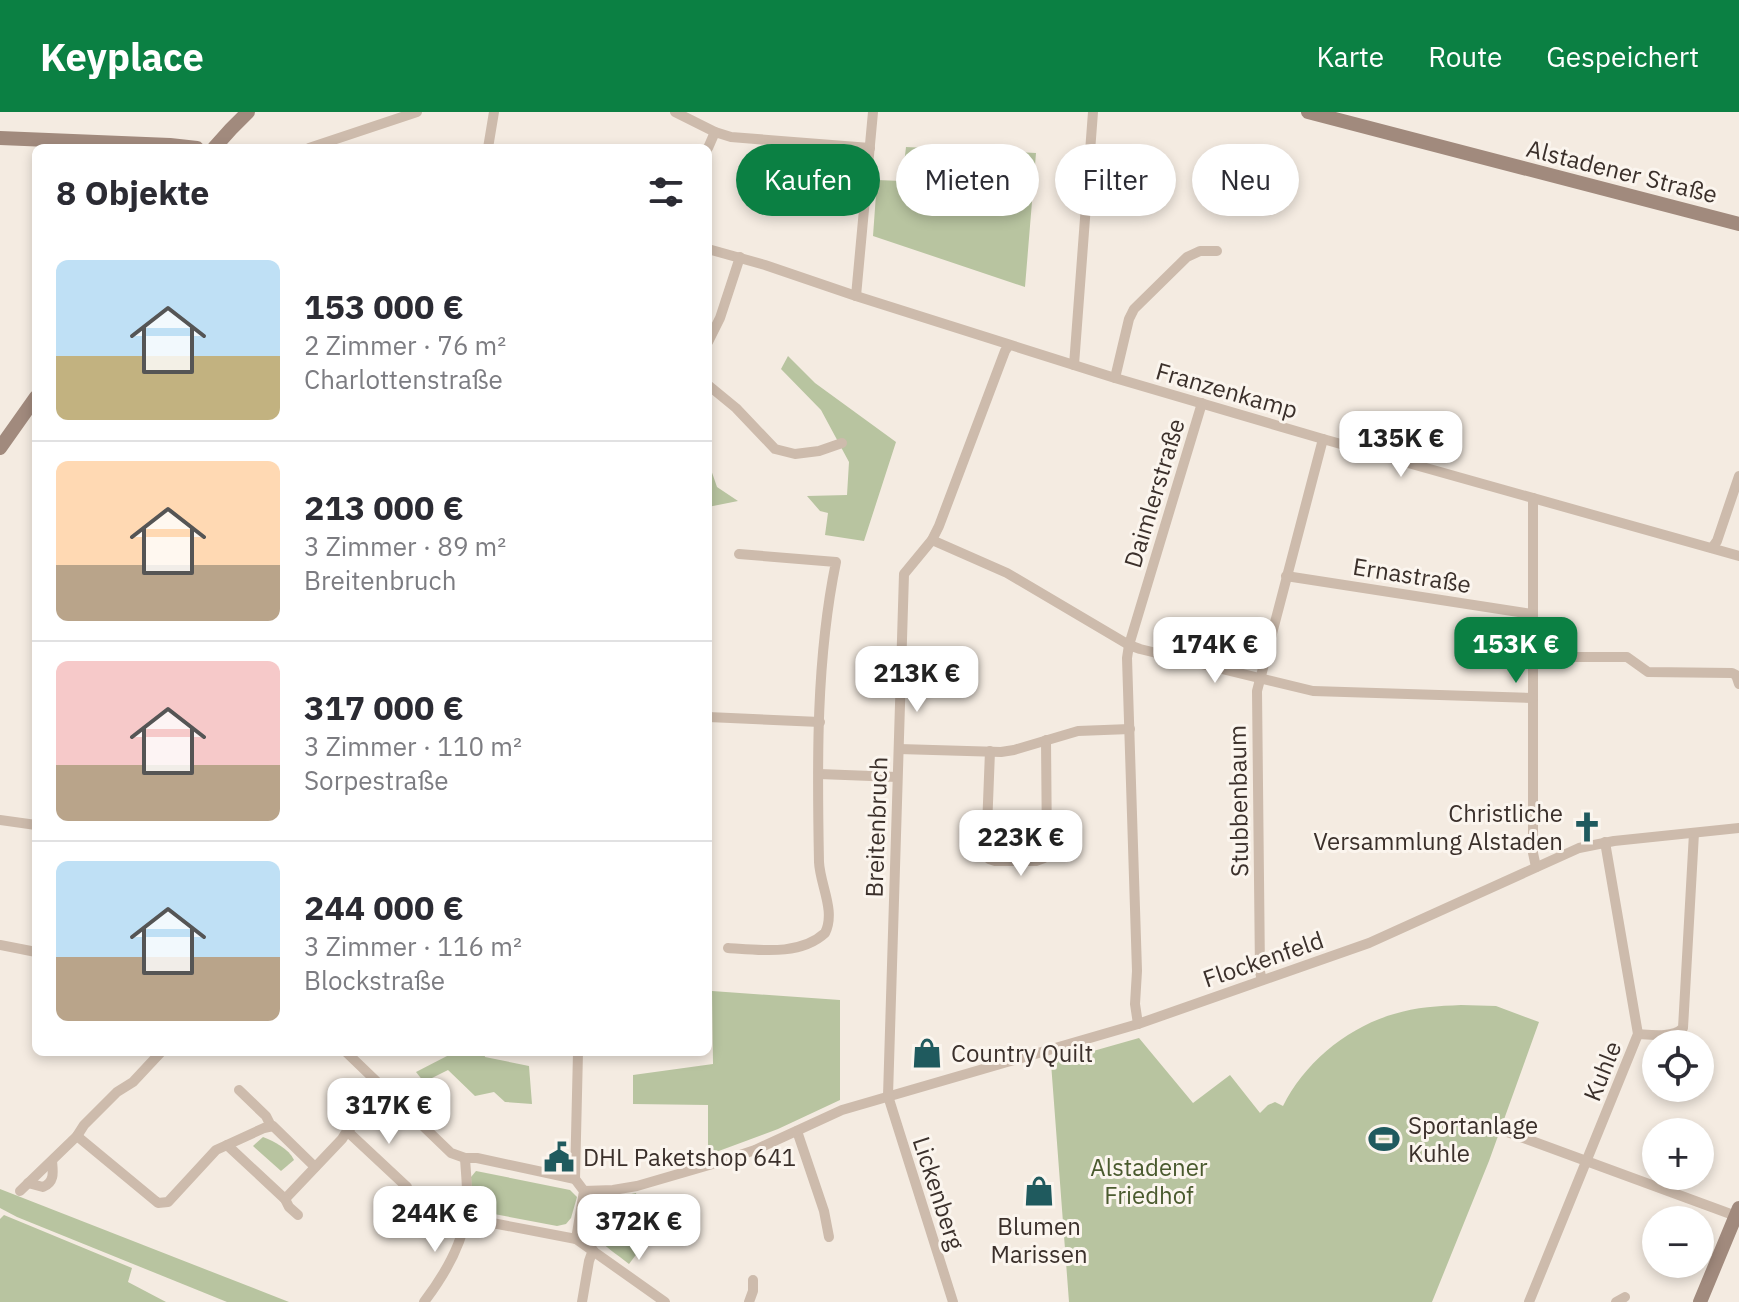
<!DOCTYPE html>
<html lang="de">
<meta charset="utf-8">
<style>
:root{--surface:#fff;--page:#f7f7f7;--text:#2b2b33;--muted:#7c7c81;--line:#e1e1e2;--accent:#0b8043}
body{margin:0;font-family:"IBM Plex Sans",sans-serif;background:var(--page);color:var(--text);height:100vh;display:flex;flex-direction:column;font-size:30px;white-space:nowrap}
*{box-sizing:border-box;margin:0}
p{font-size:26px;color:var(--muted)}
.icon{flex:none;width:44px;height:44px;fill:none;stroke:currentColor;stroke-width:2;stroke-linecap:round;stroke-linejoin:round}
.map{position:relative;flex:1;overflow:hidden}
.sheet{position:absolute;left:32px;top:32px;width:680px;height:912px;display:flex;flex-direction:column;background:var(--surface);border-radius:12px;box-shadow:0 4px 12px #0003}
.sheet>*{flex:none}
.hud{position:absolute;left:736px;top:32px;width:760px;height:72px;display:flex;gap:16px}
.buttons{position:absolute;left:1642px;top:918px;display:grid;gap:16px}
.buttons a{display:grid;place-items:center;width:72px;height:72px;border-radius:50%;background:var(--surface);box-shadow:0 4px 12px #0003;font-size:40px}
.price{position:absolute;translate:-50% -68px;padding:0 18px;border-radius:16px;background:#fff;color:#222;font-size:26px;line-height:52px;filter:drop-shadow(0 2px 4px #0008)}
.price::after{content:'';position:absolute;left:50%;top:48px;width:24px;height:18px;margin-left:-12px;background:inherit;clip-path:polygon(0 0,100% 0,50% 100%)}
.price.active{background:var(--accent);color:#fff}
ul{padding:0;list-style:none}
li{display:flex;align-items:center;gap:24px;height:200px;padding:0 24px}
li+li{border-top:2px solid var(--line)}
li span{display:grid;place-items:center;flex:none;width:224px;height:160px;border-radius:12px;color:#555}
li>.icon{margin-inline-start:auto}
span .icon{width:96px;height:96px;fill:#fffc;stroke-width:1}
li b{font-size:34px}
h2{display:flex;justify-content:space-between;align-items:center;height:96px;padding:0 24px;font-size:34px}
.chip{padding:0 28px;border-radius:36px;background:var(--surface);box-shadow:0 4px 12px #0003;font-size:28px;line-height:72px}
.chip.active{background:var(--accent);color:#fff}
header{display:flex;align-items:center;gap:48px;box-sizing:border-box;height:112px;padding:0 40px;background:var(--accent);color:#fff}
header strong{font-size:38px}
nav{display:flex;gap:44px;margin-inline-start:auto;font-size:28px}
.map>svg:first-child{display:block}
.green{fill:#b8c4a0}
.lines{fill:none;stroke-linecap:round;stroke-linejoin:round}
.street{stroke:#cdbbac;stroke-width:10}
.secondary{stroke:#a18a7d;stroke-width:14}
.labels{text-anchor:middle;dominant-baseline:central;stroke-width:6;stroke-linejoin:round;paint-order:stroke}
.street-label{font-size:24px;fill:#3b302b;stroke:#fbf5ee}
.poi-label{font-size:24px;fill:#3b302b;stroke:#fbf5ee;text-anchor:start}
.park-label{font-size:24px;fill:#4a5a2e;stroke:#fbf5ee}
</style>
<header>
<strong>Keyplace</strong>
<nav><a>Karte</a><a>Route</a><a>Gespeichert</a></nav>
</header>
<div class="map">
<svg width="1739" height="1190" viewBox="0 0 1739 1190">
<rect width="100%" height="100%" fill="#f4ebe1"/>
<g class="green">
<path d="M 906,35 L 1036,41 L 1025,175 L 873,124 L 877,68 L 902,69 Z"/>
<path d="M 788,244 L 815,271 L 896,330 L 864,429 L 825,423 L 828,401 L 820,399 L 807,384 L 847,383 L 849,350 L 821,298 L 781,257 Z"/>
<path d="M 708,349 L 717,375 L 738,389 L 708,395 Z"/>
<path d="M 712,879 L 840,888 L 840,988 L 778,1017 L 708,1043 L 708,993 L 633,992 L 633,963 L 713,952 Z"/>
<path d="M 1461,893 L 1496,894 L 1539,910 L 1489,1049 L 1432,1190 L 1069,1190 L 1051,951 L 1139,926 L 1193,991 L 1230,963 L 1260,1001 L 1268,993 L 1275,990 L 1283,994 C 1304,951 1348,915 1394,902 C 1416,895 1439,894 1461,893 Z"/>
<path d="M 447,940 L 484,940 L 485,945 L 529,954 L 532,992 L 505,990 L 494,980 L 475,984 L 448,958 L 424,970 L 416,960 L 447,944 Z"/>
<path d="M 263,1025 C 274,1029 289,1037 294,1048 L 281,1059 L 253,1034 Z"/>
<path d="M 476,1059 L 570,1078 L 577,1085 L 571,1106 L 566,1112 L 557,1114 L 478,1099 L 472,1090 L 471,1065 Z"/>
<path d="M 0,1077 L 289,1190 L 227,1190 L 17,1105 L 0,1096 Z"/>
<path d="M 636,1081 L 644,1116 L 656,1116 L 629,1152 C 603,1131 587,1127 593,1090 Z"/>
<path d="M 4,1103 L 132,1156 L 128,1170 L 166,1190 L 0,1190 L 0,1107 Z"/>
</g>
<g class="lines">
<g class="street">
<path d="M 675,0 L 715,20 L 731,25 L 870,36"/>
<path d="M 309,36 L 417,0"/>
<path d="M 488,36 L 494,0"/>
<path d="M 708,36 L 715,20"/>
<path d="M 708,137 L 765,153 L 856,184 L 1115,266 L 1323,327 L 1739,444"/>
<path d="M 856,184 L 873,0"/>
<path d="M 708,230 L 720,206 L 740,145"/>
<path d="M 1074,253 L 1093,0"/>
<path d="M 1115,266 L 1129,207 L 1134,197 L 1187,145 L 1200,139 L 1217,139"/>
<path d="M 708,273 L 736,296 L 775,337 L 795,342 L 819,339 L 842,331"/>
<path d="M 1533,386 L 1533,741 L 1536,755"/>
<path d="M 932,428 L 1007,461 L 1129,533 L 1140,537 L 1313,579 L 1533,586"/>
<path d="M 1712,436 L 1717,429 L 1739,364"/>
<path d="M 1286,464 L 1532,502"/>
<path d="M 1533,545 L 1627,545 L 1648,560 L 1732,561 L 1736,563 L 1739,572"/>
<path d="M 708,605 L 820,610"/>
<path d="M 899,637 L 1001,640 L 1014,638 L 1078,619 L 1130,617"/>
<path d="M 990,639 L 986,742 L 989,747 L 995,749 L 1036,749 L 1044,746 L 1047,740 L 1046,628"/>
<path d="M 819,662 L 897,665"/>
<path d="M 0,708 L 36,713"/>
<path d="M 0,833 L 36,840"/>
<path d="M 728,836 C 760,838 800,844 825,821 C 836,799 820,773 819,750 C 817,650 816,547 836,450 L 739,442"/>
<path d="M 1262,868 L 1260,860 L 1257,579 L 1323,327"/>
<path d="M 1138,912 L 1135,892 L 1137,859 L 1127,546 L 1129,533 L 1202,291"/>
<path d="M 1638,922 C 1652,923 1673,926 1683,916 L 1694,721"/>
<path d="M 346,940 L 451,1041 L 465,1046 L 477,1046 L 575,1067"/>
<path d="M 239,978 L 266,1004 L 271,1014"/>
<path d="M 1502,1018 L 1736,1104"/>
<path d="M 347,1019 L 407,1075"/>
<path d="M 797,1019 L 824,1099 L 829,1125"/>
<path d="M 77,1024 L 158,1091 L 168,1090 L 216,1038 L 227,1033 L 285,1087 L 342,1027 L 347,1019 L 388,980"/>
<path d="M 227,1033 L 264,1016 L 273,1014 L 315,1055"/>
<path d="M 28,1071 L 43,1075 C 55,1070 53,1060 52,1049"/>
<path d="M 20,1079 L 77,1024 L 84,1013 L 117,980 L 133,970 L 161,940"/>
<path d="M 584,1079 L 613,1078 L 637,1074 L 716,1051 L 755,1038 L 842,998 L 1138,912 L 1369,831 L 1579,736 L 1614,729 L 1739,716"/>
<path d="M 285,1087 L 289,1095 L 298,1103"/>
<path d="M 466,1106 L 576,1127 L 665,1190"/>
<path d="M 576,1127 L 584,1079 L 575,1067 L 578,940"/>
<path d="M 424,1190 C 443,1165 461,1136 466,1104 C 469,1086 466,1065 465,1046"/>
<path d="M 582,1190 L 589,1149 L 593,1138"/>
<path d="M 749,1190 L 753,1179 L 753,1168"/>
<path d="M 953,1190 L 888,984 L 904,462 L 932,428 L 939,414 L 1005,239 L 1009,233"/>
<path d="M 1529,1190 L 1638,922 L 1605,730"/>
<path d="M 1616,1190 L 1625,1185"/>
</g>
<g class="secondary">
<path d="M 1308,0 L 1739,112"/>
<path d="M 0,26 L 170,33 L 197,36"/>
<path d="M 214,36 L 231,17 L 248,0"/>
<path d="M 0,336 L 36,285"/>
<path d="M 1700,1190 L 1739,1096"/>
</g>
</g>
<defs>
<g id="church-bare" transform="scale(2.4)"><path d="M-1.2-6h2.4v3.5h3.3v2.4h-3.3V6h-2.4V-.1h-3.3v-2.4h3.3Z" fill="#1f5a5e" stroke="#fbf5ee" stroke-width="2.5" paint-order="stroke"/></g>
<g id="shop-bare" transform="scale(2.4)"><path d="M-5-2.5h2.3a2.7 3.5 0 0 1 5.4 0H5L5.5 6h-11ZM-1.5-2.5h3a1.5 2.3 0 0 0-3 0Z" fill="#1f5a5e" stroke="#fbf5ee" stroke-width="2.5" paint-order="stroke"/></g>
<g id="stadium-bare" transform="scale(2.4)"><path d="M0-5a6.5 5 0 1 0 0 10a6.5 5 0 1 0 0-10ZM-3.5-1.8h7v3.6h-7Z" fill="#1f5a5e" stroke="#fbf5ee" stroke-width="2.5" paint-order="stroke"/></g>
<g id="civic-bare" transform="scale(2.4)"><path d="M-.6-6.5H3V-4.5H.6V-3L4-1V1h2V6H-6V1h2V-1L-.6-3ZM-1.2 2.5V6h2.4V2.5Z" fill="#1f5a5e" stroke="#fbf5ee" stroke-width="2.5" paint-order="stroke"/></g>
</defs>
<g fill-rule="evenodd">
<use href="#church-bare" x="1587" y="715"/>
<use href="#shop-bare" x="927" y="941"/>
<use href="#stadium-bare" x="1384" y="1027"/>
<use href="#civic-bare" x="559" y="1045"/>
<use href="#shop-bare" x="1039" y="1079"/>
</g>
<g class="labels">
<g class="street-label">
<text transform="translate(1622 59) rotate(14)">Alstadener Straße</text>
<text transform="translate(1227 278) rotate(16)">Franzenkamp</text>
<text transform="translate(1154 381) rotate(-73)">Daimlerstraße</text>
<text transform="translate(1412 463) rotate(9)">Ernastraße</text>
<text transform="translate(1238 689) rotate(-91)">Stubbenbaum</text>
<text transform="translate(876 715) rotate(-88)">Breitenbruch</text>
<text transform="translate(1263 847) rotate(-19)">Flockenfeld</text>
<text transform="translate(1602 959) rotate(-68)">Kuhle</text>
<text transform="translate(939 1081) rotate(72)">Lickenberg</text>
</g>
<g class="poi-label">
<text x="1563" y="701" text-anchor="end">Christliche<tspan x="1563" dy="28">Versammlung Alstaden</tspan></text>
<text x="951" y="941">Country Quilt</text>
<text x="1408" y="1013">Sportanlage<tspan x="1408" dy="28">Kuhle</tspan></text>
<text x="583" y="1045">DHL Paketshop 641</text>
<text x="1039" y="1114" text-anchor="middle">Blumen<tspan x="1039" dy="28">Marissen</tspan></text>
</g>
<g class="park-label">
<text x="1149" y="1055">Alstadener<tspan x="1149" dy="28">Friedhof</tspan></text>
</g>
</g>
</svg>
<div class="buttons">
<a><svg class="icon" aria-label="locate" viewBox="0 0 24 24"><circle cx="12" cy="12" r="6"/><path d="M12 2v4M12 18v4M2 12h4M18 12h4"/></svg></a>
<a>+</a>
<a>−</a>
</div>
<b class="price" style="left:1401px;top:367px">135K €</b>
<b class="price" style="left:1215px;top:573px">174K €</b>
<b class="price active" style="left:1516px;top:573px">153K €</b>
<b class="price" style="left:917px;top:602px">213K €</b>
<b class="price" style="left:1021px;top:766px">223K €</b>
<b class="price" style="left:389px;top:1034px">317K €</b>
<b class="price" style="left:435px;top:1142px">244K €</b>
<b class="price" style="left:639px;top:1150px">372K €</b>
<div class="hud">
<a class="chip active">Kaufen</a>
<a class="chip">Mieten</a>
<a class="chip">Filter</a>
<a class="chip">Neu</a>
</div>
<section class="sheet">
<h2>8 Objekte<svg class="icon" aria-label="filters" viewBox="0 0 24 24"><path d="M4 7h16M4 17h16"/><circle cx="9" cy="7" r="2"/><circle cx="15" cy="17" r="2"/></svg></h2>
<ul>
<li><span style="background:linear-gradient(#bfe0f5 60%,#c2b280 0)"><svg class="icon" aria-label="home" viewBox="0 0 24 24"><path d="M3 11l9-7 9 7M6 9v11h12V9"/></svg></span><div><b>153 000 €</b><p>2 Zimmer · 76 m²</p><p>Charlottenstraße</p></div></li>
<li><span style="background:linear-gradient(#ffd9b3 65%,#b9a48a 0)"><svg class="icon" aria-label="home" viewBox="0 0 24 24"><path d="M3 11l9-7 9 7M6 9v11h12V9"/></svg></span><div><b>213 000 €</b><p>3 Zimmer · 89 m²</p><p>Breitenbruch</p></div></li>
<li><span style="background:linear-gradient(#f6c9c9 65%,#b9a48a 0)"><svg class="icon" aria-label="home" viewBox="0 0 24 24"><path d="M3 11l9-7 9 7M6 9v11h12V9"/></svg></span><div><b>317 000 €</b><p>3 Zimmer · 110 m²</p><p>Sorpestraße</p></div></li>
<li><span style="background:linear-gradient(#bfe0f5 60%,#b9a48a 0)"><svg class="icon" aria-label="home" viewBox="0 0 24 24"><path d="M3 11l9-7 9 7M6 9v11h12V9"/></svg></span><div><b>244 000 €</b><p>3 Zimmer · 116 m²</p><p>Blockstraße</p></div></li>
</ul>
</section>
</div>
